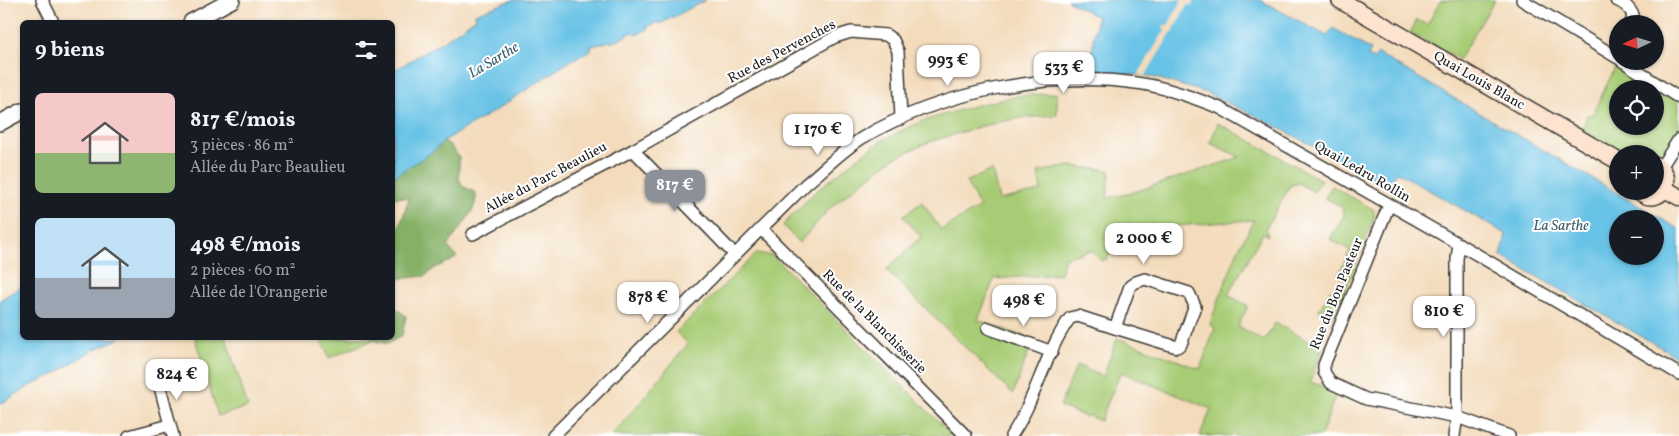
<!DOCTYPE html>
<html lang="fr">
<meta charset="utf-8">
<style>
:root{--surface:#171b24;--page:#242831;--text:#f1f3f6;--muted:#9ea1a6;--accent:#8c9099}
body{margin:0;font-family:Vollkorn,serif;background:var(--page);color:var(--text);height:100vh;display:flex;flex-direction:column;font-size:19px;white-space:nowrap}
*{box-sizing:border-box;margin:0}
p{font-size:16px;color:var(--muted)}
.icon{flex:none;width:28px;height:28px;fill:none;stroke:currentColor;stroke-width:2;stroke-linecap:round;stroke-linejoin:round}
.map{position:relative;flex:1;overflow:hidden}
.sheet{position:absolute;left:20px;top:20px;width:375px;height:320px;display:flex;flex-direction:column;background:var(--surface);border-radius:8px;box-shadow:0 1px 4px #0004}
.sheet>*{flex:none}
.needle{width:32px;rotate:266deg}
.buttons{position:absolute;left:1609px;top:15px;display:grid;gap:10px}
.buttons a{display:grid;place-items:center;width:55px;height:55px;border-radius:50%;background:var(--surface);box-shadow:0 1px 4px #0004;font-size:25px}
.price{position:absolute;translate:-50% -42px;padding:0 11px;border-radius:10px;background:#fff;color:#222;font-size:16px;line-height:32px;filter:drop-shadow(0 1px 2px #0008)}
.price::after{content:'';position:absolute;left:50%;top:30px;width:15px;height:11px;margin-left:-8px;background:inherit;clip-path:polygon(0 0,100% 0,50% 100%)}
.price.selected{background:var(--accent);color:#fff}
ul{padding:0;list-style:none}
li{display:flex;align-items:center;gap:15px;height:125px;padding:0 15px}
li span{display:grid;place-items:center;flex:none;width:140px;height:100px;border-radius:8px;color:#555}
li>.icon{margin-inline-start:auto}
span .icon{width:60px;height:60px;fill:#fffc;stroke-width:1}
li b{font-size:21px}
h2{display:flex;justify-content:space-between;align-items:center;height:60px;padding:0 15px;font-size:21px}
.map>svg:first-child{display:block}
.green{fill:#a7cc75;stroke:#627448;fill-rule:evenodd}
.forest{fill:#85b066;stroke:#506641}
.water{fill:#69c3e6;stroke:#427081;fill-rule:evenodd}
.pier{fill:#f3dbbb}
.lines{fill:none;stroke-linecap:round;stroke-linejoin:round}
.minor-casing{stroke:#3c3934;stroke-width:14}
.tertiary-casing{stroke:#3c3934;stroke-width:18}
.secondary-casing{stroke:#3c3934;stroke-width:19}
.minor{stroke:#fff;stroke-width:11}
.tertiary{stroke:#fff;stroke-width:15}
.secondary{stroke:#fde4d1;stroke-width:16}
.labels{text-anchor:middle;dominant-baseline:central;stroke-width:4;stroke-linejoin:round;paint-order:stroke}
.street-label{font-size:14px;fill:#1c1c1c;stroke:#fff}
.water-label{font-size:15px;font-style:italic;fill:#3b5f6d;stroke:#fff}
</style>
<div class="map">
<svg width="1679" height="436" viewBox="0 0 1679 436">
<rect width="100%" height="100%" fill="#fff"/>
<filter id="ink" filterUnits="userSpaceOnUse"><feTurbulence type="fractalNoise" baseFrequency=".02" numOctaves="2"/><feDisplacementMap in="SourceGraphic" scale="10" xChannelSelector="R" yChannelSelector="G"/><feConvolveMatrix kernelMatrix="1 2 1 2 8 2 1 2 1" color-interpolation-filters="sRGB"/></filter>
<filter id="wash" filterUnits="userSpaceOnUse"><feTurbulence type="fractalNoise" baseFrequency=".0096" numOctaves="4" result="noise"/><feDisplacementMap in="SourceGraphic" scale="20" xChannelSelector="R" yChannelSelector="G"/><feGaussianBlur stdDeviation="1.12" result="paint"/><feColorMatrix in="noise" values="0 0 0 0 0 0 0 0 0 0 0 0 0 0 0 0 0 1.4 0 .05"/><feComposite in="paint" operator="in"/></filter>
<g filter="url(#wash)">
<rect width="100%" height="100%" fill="#f3dbbb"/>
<g class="green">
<path d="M 1441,0 L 1495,0 L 1459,59 L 1410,33 L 1417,20 L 1427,25 Z"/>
<path d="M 1618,61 L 1679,98 L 1679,139 L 1655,165 L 1655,154 L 1619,154 L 1581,131 L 1588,114 L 1592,116 ZM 1618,89 L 1655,89 L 1655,126 L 1618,126 Z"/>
<path d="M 1057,93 L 1057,115 L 1020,118 L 982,126 L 929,142 L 894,158 L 864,180 L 829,209 L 799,243 L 783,225 L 814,193 L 851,163 L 882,140 L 923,121 L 977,105 L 1017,96 Z"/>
<path d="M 1218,123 L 1321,180 L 1314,192 L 1298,183 L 1290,186 L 1266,228 L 1268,236 L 1263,233 L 1228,295 L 1248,306 L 1238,326 L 1264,341 L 1275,323 L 1323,349 L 1310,382 L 1337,391 L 1321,436 L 1200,436 L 1211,409 L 1121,372 L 1100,421 L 1087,415 L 1086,417 L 1060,406 L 1077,365 L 1103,377 L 1117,338 L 1200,369 L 1215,328 L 1210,325 L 1212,318 L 1237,252 L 1254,220 L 1148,228 L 1115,238 L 1107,260 L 1104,258 L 1102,262 L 1091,250 L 1065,258 L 1060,274 L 994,279 L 978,320 L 1033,340 L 1013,394 L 886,270 L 921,237 L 903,216 L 922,202 L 941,230 L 980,207 L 966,182 L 992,170 L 999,200 L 1041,191 L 1038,172 L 1070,166 L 1110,170 L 1107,198 L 1131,193 L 1240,157 L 1210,143 Z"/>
<path d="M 1332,186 L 1374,210 L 1374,218 L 1334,318 L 1319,310 L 1331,289 L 1340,295 L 1346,279 L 1338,276 L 1350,250 L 1330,239 L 1344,216 L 1342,207 L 1325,198 Z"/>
<path d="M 757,253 L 773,256 L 953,436 L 612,436 L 688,344 L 676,332 Z"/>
<path d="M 195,338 L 226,338 L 248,407 L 218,416 Z"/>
<path d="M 320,338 L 378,338 L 329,358 Z"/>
</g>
<g class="forest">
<path d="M 436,135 L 450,145 L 459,157 L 459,178 L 462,186 L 476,193 C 478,213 456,230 448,247 L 457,257 L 451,261 L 435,268 L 425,276 L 396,279 L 393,282 L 393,242 L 397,235 L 409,198 L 393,197 L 393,155 Z"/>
<path d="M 393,306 L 406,316 L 402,336 L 387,344 L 372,340 L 371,338 L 392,338 Z"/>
</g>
<g class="water">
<path d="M 513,0 L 706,0 L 660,24 L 658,22 L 647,27 L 648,29 L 636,35 L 633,32 L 611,43 L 610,41 L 590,47 L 592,50 L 570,61 L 493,112 L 447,139 L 432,152 L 393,177 L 393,71 L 445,40 L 476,18 L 475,14 Z"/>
<path d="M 1067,0 L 1260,0 L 1327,36 L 1333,28 L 1371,50 L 1368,56 L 1374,59 L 1378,54 L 1679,229 L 1679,358 L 1501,256 L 1506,234 L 1397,172 L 1388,185 L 1262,119 L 1204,92 L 1149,76 L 1089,71 L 1097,17 ZM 1618,219 L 1655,219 L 1655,256 L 1618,256 Z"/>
<path d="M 22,286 L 22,338 L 121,338 L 93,350 L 53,375 L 30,386 L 0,404 L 0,300 Z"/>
</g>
<path class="pier" d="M 1181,0 L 1195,0 L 1191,6 L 1188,4 L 1174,28 L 1174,32 L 1171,33 L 1145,76 L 1138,75 L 1165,30 L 1163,27 L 1164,25 L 1168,25 L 1182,1 Z"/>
</g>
<g filter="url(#ink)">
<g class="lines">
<g class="minor-casing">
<g id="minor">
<path d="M 42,0 L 53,22"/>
<path d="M 1522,0 L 1618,58"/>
<path d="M 1616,0 C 1624,3 1629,7 1633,15 L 1631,24"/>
<path d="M 1622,61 L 1679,98"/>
<path d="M 633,150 L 735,255"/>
<path d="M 1661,167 L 1679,139"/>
<path d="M 1389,205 L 1324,365 L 1324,372 L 1331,383 L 1366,399 L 1457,417 L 1509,436"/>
<path d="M 761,229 L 966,436"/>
<path d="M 473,234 L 633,150 L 835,37 L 851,32 L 886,35 L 893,40 L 898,51 L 901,119"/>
<path d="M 1145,279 L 1189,293 L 1195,306 L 1181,344 L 1177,347 L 1115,328 L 1130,286 L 1136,282 Z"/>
<path d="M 988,328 L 1052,352"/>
<path d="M 156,372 L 173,436"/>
<path d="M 129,436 L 170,425"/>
<path d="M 553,436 L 806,184 C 824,169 842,151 862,138 C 940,92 1046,71 1136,83 C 1163,86 1195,98 1220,108 L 1459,244 L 1679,374"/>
<path d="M 1011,436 C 1036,400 1044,354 1070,318 L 1078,316 L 1115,328"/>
<path d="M 1454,436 L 1457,417 L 1457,259 L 1459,244"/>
</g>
</g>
<g class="tertiary-casing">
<g id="tertiary">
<path d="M 191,22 L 232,0"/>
<path d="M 0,123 L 22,111"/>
</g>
</g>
<g class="secondary-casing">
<g id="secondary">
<path d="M 1340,0 L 1618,161"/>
<path d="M 1665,189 L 1679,197"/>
<path d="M 1639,191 C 1660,210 1679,175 1655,165"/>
</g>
</g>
<use href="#minor" class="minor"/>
<use href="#tertiary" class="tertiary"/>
<use href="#secondary" class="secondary"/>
</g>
</g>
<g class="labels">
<g class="street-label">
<text transform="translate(782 52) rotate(-28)">Rue des Pervenches</text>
<text transform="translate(1479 81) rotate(30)">Quai Louis Blanc</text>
<text transform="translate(1362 172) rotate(30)">Quai Ledru Rollin</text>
<text transform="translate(546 178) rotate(-28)">Allée du Parc Beaulieu</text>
<text transform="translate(1337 294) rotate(-68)">Rue du Bon Pasteur</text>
<text transform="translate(874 322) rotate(45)">Rue de la Blanchisserie</text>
</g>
<g class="water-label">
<text transform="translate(494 61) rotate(-31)">La Sarthe</text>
<text x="1561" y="226">La Sarthe</text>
</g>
</g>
</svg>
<div class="buttons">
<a><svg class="needle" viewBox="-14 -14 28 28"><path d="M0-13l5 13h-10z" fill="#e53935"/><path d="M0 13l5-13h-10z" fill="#9ea1a6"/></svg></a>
<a><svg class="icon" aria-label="locate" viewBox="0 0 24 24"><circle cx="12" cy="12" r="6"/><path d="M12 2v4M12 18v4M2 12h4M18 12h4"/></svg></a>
<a>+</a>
<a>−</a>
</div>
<b class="price" style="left:948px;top:87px">993 €</b>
<b class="price" style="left:1064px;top:94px">533 €</b>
<b class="price" style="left:818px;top:156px">1 170 €</b>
<b class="price selected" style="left:675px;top:212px">817 €</b>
<b class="price" style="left:1144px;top:265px">2 000 €</b>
<b class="price" style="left:648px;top:324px">878 €</b>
<b class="price" style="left:1024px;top:327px">498 €</b>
<b class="price" style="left:1444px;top:338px">810 €</b>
<b class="price" style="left:177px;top:401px">824 €</b>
<section class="sheet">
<h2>9 biens<svg class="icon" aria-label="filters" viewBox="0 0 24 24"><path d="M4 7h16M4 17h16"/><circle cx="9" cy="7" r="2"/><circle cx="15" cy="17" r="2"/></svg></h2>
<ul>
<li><span style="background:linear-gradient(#f6c9c9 60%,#8fb573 0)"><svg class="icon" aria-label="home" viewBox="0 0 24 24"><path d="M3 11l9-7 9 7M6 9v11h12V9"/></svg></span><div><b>817 €/mois</b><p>3 pièces · 86 m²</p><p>Allée du Parc Beaulieu</p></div></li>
<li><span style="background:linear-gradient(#bfe0f5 60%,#9aa5b1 0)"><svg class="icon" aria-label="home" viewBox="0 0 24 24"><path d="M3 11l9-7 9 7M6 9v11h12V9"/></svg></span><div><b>498 €/mois</b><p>2 pièces · 60 m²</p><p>Allée de l'Orangerie</p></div></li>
</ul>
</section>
</div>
